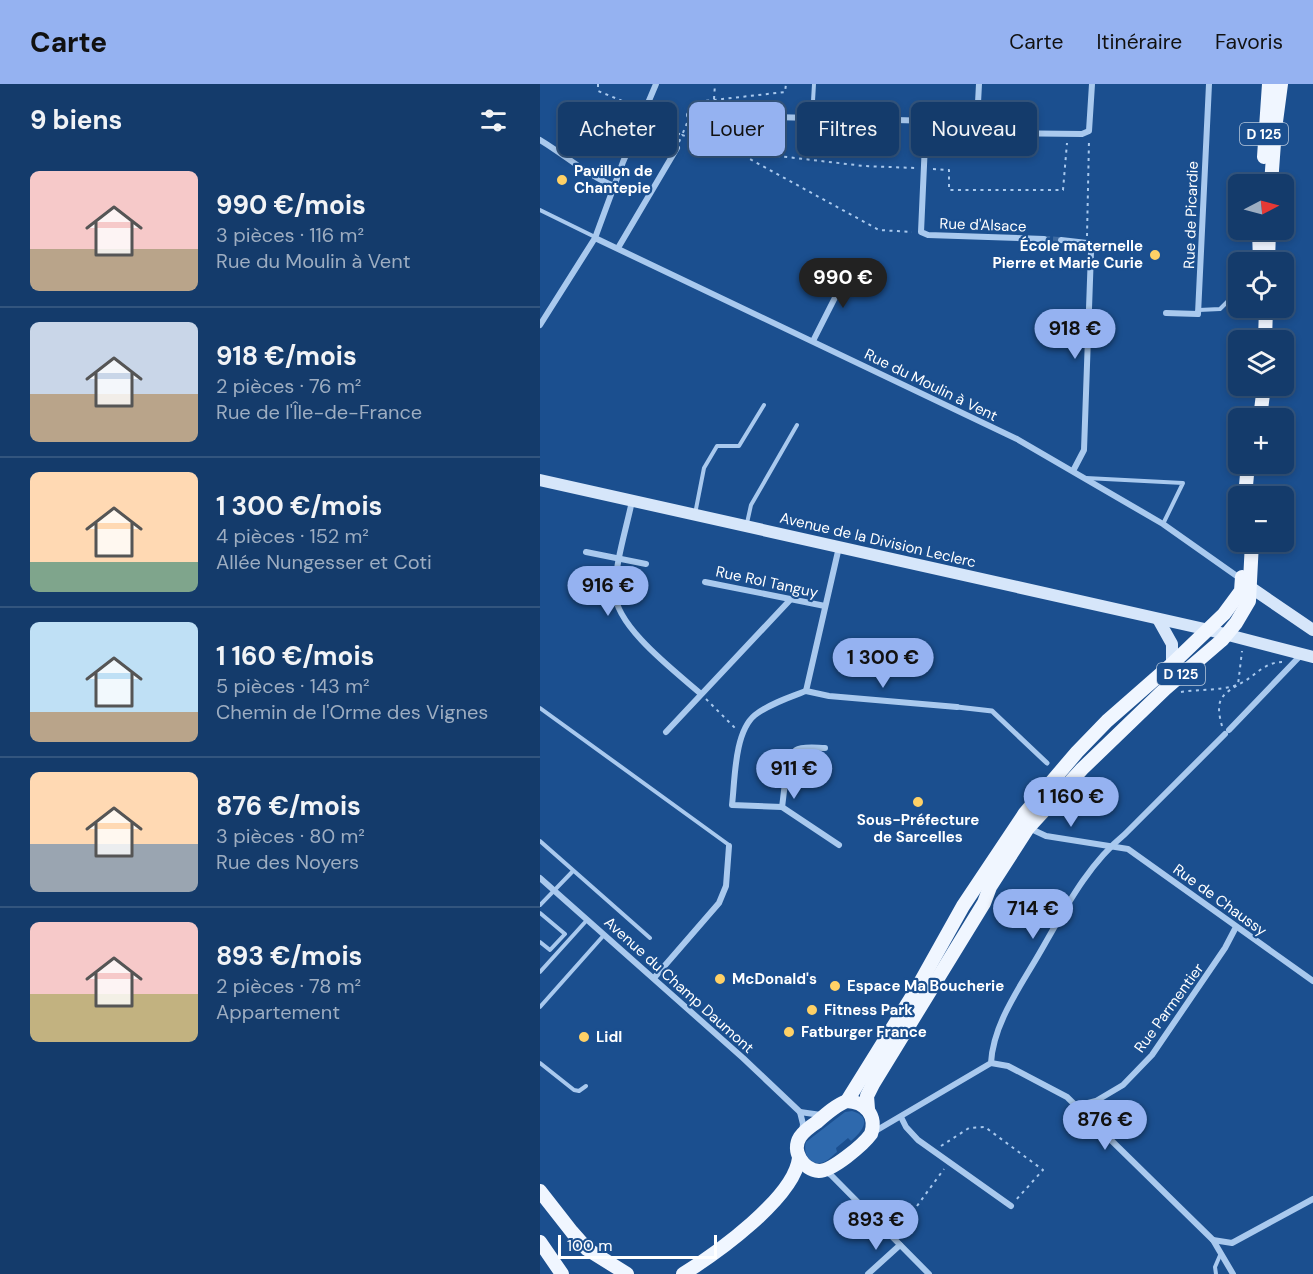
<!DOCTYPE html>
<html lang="fr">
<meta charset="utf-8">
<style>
:root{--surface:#143b6b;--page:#214673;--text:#f1f3f6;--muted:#9dadc1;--line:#33557e;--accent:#95b2f1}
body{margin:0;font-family:"DM Sans",sans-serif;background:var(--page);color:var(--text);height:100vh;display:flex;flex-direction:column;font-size:22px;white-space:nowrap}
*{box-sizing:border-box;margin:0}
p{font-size:20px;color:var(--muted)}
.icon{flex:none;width:33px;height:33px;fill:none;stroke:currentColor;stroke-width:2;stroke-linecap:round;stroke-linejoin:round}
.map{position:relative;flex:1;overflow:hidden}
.sheet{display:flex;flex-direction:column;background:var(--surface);width:540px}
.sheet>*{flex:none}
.hud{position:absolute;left:18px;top:18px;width:570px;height:54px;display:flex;gap:12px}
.needle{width:39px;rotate:84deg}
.buttons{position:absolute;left:688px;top:90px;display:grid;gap:12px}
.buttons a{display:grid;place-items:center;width:66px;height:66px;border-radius:9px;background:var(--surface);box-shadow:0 3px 9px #0003,0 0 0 2px var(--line);font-size:30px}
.scale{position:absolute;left:18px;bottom:15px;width:159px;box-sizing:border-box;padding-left:6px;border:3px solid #fff;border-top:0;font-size:16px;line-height:21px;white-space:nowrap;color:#fff;-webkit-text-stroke:4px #1b4f8f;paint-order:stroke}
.price{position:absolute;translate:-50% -51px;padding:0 14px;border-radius:21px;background:var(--accent);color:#111;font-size:20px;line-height:39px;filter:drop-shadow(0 2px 3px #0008)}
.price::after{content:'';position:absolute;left:50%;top:36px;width:18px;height:14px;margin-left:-9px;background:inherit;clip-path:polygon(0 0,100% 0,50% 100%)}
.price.active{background:#222;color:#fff}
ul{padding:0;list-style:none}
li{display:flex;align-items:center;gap:18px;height:150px;padding:0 30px}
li+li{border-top:2px solid var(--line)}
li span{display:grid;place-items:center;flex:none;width:168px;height:120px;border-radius:9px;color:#555}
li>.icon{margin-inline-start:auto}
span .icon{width:72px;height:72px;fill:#fffc;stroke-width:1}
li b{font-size:26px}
h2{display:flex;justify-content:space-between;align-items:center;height:72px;padding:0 30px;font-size:26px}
.chip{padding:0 21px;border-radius:9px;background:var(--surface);box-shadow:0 3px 9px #0003,0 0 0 2px var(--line);font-size:21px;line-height:54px}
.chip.active{background:var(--accent);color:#111}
header{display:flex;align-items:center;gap:36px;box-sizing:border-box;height:84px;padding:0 30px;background:var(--accent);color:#111}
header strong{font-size:28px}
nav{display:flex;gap:33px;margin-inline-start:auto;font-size:21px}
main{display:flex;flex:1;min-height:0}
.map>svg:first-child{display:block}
.green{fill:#2e69ad}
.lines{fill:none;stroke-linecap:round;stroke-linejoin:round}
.minor-tunnel{stroke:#3d69a0;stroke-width:6;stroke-dasharray:6 3;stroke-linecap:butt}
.path{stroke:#a9c9ee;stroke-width:2;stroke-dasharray:3 4.5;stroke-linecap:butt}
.service{stroke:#a9c9ee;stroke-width:4}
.pedestrian{stroke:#a9c9ee;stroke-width:5}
.minor{stroke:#a9c9ee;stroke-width:6}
.secondary{stroke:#d6e6fa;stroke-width:12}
.primary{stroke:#f0f6ff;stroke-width:14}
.poi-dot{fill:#ffd166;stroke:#1b4f8f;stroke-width:2}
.labels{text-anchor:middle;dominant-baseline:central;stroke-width:4.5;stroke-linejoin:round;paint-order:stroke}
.shield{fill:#1b4f8f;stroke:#bbcadd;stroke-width:1.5}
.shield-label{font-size:14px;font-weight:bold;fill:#fff}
.poi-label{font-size:15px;font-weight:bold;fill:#fff;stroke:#1b4f8f;text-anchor:start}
.street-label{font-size:15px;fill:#fff;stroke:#1b4f8f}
</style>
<header>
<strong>Carte</strong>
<nav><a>Carte</a><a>Itinéraire</a><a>Favoris</a></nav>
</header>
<main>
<section class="sheet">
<h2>9 biens<svg class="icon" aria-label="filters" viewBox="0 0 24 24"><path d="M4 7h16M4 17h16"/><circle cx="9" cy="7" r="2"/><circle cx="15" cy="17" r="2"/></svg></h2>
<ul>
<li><span style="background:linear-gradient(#f6c9c9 65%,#b9a48a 0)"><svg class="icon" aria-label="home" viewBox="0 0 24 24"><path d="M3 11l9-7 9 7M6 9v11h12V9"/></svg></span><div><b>990 €/mois</b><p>3 pièces · 116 m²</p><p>Rue du Moulin à Vent</p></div></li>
<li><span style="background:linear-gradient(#c9d6e8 60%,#b9a48a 0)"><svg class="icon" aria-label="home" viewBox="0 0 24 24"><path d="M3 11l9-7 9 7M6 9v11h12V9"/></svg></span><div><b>918 €/mois</b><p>2 pièces · 76 m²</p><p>Rue de l'Île-de-France</p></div></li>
<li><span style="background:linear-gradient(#ffd9b3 75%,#7fa58c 0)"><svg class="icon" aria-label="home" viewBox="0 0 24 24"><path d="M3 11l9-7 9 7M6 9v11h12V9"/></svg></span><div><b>1 300 €/mois</b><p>4 pièces · 152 m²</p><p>Allée Nungesser et Coti</p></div></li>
<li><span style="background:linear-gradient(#bfe0f5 75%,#b9a48a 0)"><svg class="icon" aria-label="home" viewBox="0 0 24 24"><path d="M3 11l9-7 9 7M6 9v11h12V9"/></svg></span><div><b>1 160 €/mois</b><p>5 pièces · 143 m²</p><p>Chemin de l'Orme des Vignes</p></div></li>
<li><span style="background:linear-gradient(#ffd9b3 60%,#9aa5b1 0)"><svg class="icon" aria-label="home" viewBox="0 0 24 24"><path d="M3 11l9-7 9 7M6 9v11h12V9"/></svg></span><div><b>876 €/mois</b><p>3 pièces · 80 m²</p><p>Rue des Noyers</p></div></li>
<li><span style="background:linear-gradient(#f6c9c9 60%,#c2b280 0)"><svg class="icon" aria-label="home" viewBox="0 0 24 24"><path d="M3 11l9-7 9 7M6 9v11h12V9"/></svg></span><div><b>893 €/mois</b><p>2 pièces · 78 m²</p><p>Appartement</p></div></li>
</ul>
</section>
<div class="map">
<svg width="773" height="1190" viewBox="0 0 773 1190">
<rect width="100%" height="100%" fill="#1b4f8f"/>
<path class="green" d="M 312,1027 C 333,1033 323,1047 311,1057 L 308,1054 L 296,1064 L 297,1068 C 292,1072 287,1078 280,1079 C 268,1080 263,1067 266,1058 L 305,1028 Z"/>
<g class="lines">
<path class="minor-tunnel" d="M 504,155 L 521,156"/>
<g class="path">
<path d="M 58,0 L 58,7 L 85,18 L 97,28"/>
<path d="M 174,15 L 175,0"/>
<path d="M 163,23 L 165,17 L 245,8 L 246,0"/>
<path d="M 109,39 L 142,51 L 147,39"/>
<path d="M 139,58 L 142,51 L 195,67 L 324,82 L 375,84"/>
<path d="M 197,68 L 339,146 L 372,148"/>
<path d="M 393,85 L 409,86 L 409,106 L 523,106 L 527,59"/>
<path d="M 547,152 L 549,56"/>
<path d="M 641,608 C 659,605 679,607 697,601 C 713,595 723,578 742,578"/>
<path d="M 166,615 L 196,645"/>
<path d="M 682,642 C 676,620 678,612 698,601 L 702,567"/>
<path d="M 401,1062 L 429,1044 L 445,1043 L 503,1086 L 475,1117"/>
<path d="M 377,1122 L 404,1085"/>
</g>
<g class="service">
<path d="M 272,34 L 274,0"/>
<path d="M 0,126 L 55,153"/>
<path d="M 659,226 L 680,225 L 690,215 L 699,195"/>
<path d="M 546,394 L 643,399 L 623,440"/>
<path d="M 155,430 L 164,384 L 177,362 L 199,362 L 224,321"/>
<path d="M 207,439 L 211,421 L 257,341"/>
<path d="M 0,624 L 189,761"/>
<path d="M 0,757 L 110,854"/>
<path d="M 0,821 L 33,787"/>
<path d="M 0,829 L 25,850 L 10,866 L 0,858"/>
<path d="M 0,888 L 47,836"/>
<path d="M 0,923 L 64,851"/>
<path d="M 0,979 L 34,1006 L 39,1007 L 46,1002"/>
<path d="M 676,1190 L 675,1183 L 681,1169"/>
</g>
<path class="pedestrian" d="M 417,623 L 452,627 L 507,679"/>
<g class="minor">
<path d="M 149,31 L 437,38"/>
<path d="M 386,37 L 381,148 L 388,151 L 504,155"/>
<path d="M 437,38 L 445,47 L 458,49 L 542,50 L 549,47 L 552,0"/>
<path d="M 437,38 L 439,0"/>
<path d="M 0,56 C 25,71 47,91 74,102"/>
<path d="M 55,154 L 477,355 L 623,440 L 701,495"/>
<path d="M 521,156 L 547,159 L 550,162 L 551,168 L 544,366 L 533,387"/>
<path d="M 78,164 L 137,64"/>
<path d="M 626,229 L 658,230 L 669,0"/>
<path d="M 0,241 L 55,154 L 83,78 L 116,0"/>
<path d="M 273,257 L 311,182"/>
<path d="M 92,417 C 86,446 75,479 75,509 C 76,543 136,588 161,610"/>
<path d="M 46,468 L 106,480"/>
<path d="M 165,498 L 285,522"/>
<path d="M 266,607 C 250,613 229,620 215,631 C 194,648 195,697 192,721 L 242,723 L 299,761"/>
<path d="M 266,607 L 289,612 L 417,623"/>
<path d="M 266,607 L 299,463"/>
<path d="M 689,646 L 761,571"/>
<path d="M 126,648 L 250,516"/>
<path d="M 242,723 C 244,711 246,672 256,666 C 262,662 277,664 285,664"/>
<path d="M 489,744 L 506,752 L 588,765 L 773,897"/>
<path d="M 0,794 L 203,974 L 260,1028 L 281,1031"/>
<path d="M 114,894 L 179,819 L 186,802 L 189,762"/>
<path d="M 451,979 L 468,982 L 527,1013 L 673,1156 L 693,1190"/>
<path d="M 536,1022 L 556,1017 L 583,1001 L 612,971 L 685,864 L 696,843"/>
<path d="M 260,1028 L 263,1040 L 262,1048"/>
<path d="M 361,1033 L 366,1043 L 378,1056 L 471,1122"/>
<path d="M 332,1049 L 451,979 C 453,940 480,903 499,870 C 524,827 546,782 585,750 L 685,650"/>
<path d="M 285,1087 L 291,1091 L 389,1190"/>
<path d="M 673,1156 L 692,1159 L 773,1115"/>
<path d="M 328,1190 L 360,1161"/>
</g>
<g class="secondary">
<path d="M 0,396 L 669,546 L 773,573"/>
<path d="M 704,502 L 710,503 L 773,546"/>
<path d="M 618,535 L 632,560 L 632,580"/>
</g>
<g class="primary">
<path d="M 724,73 L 729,0"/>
<path d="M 731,100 L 735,45 L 741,0"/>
<path d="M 719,146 L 720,178"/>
<path d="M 728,178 L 729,146"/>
<path d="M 725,256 L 726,224"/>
<path d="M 720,334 L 724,302"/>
<path d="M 705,412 L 708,380"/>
<path d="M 307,1017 L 376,906 L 423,822 L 485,729 L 537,668 L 567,637 L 632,580 L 684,530 L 701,507 L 702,493"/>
<path d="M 307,1017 C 326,1018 337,1032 331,1050 C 323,1061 292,1087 279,1087 C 263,1086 251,1067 260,1053 C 264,1047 271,1042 277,1038 C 286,1030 296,1021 307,1017 Z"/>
<path d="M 328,1025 L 327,1012 L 333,1000 L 444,819 L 450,803 L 488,744 L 542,685 L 625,605 L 682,556 L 696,539 L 709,517 L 712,458"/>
<path d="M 0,1107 L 32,1148 L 47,1165 L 87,1190"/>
<path d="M 0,1158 L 22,1190"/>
<path d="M 143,1190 C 177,1169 254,1114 259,1074"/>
</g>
</g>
<g class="poi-dot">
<circle cx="22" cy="96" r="6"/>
<circle cx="615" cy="171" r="6"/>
<circle cx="378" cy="718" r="6"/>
<circle cx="180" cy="895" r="6"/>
<circle cx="295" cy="902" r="6"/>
<circle cx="272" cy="926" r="6"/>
<circle cx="249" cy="948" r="6"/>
<circle cx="44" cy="953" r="6"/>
</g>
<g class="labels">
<g class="shield">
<rect x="700" y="39" width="48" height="22" rx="4.5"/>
<rect x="617" y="579" width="48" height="22" rx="4.5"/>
</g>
<g class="shield-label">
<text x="724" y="50">D 125</text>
<text x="641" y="590">D 125</text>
</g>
<g class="poi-label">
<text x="34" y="87">Pavillon de<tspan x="34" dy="17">Chantepie</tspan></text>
<text x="603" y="162" text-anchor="end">École maternelle<tspan x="603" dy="17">Pierre et Marie Curie</tspan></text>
<text x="378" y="736" text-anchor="middle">Sous-Préfecture<tspan x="378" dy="17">de Sarcelles</tspan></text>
<text x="192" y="895">McDonald's</text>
<text x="307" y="902">Espace Ma Boucherie</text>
<text x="284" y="926">Fitness Park</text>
<text x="261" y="948">Fatburger France</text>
<text x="56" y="953">Lidl</text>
</g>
<g class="street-label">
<text transform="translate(651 131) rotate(-88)">Rue de Picardie</text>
<text transform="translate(443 141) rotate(2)">Rue d'Alsace</text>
<text transform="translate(391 301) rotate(26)">Rue du Moulin à Vent</text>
<text transform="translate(338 456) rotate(13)">Avenue de la Division Leclerc</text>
<text transform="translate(227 498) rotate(12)">Rue Rol Tanguy</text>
<text transform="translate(680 816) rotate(36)">Rue de Chaussy</text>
<text transform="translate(139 901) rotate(42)">Avenue du Champ Daumont</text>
<text transform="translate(629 924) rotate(-54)">Rue Parmentier</text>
</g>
</g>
</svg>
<div class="buttons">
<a><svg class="needle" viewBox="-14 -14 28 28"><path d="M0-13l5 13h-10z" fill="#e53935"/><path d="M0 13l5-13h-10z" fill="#9dadc1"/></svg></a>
<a><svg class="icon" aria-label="locate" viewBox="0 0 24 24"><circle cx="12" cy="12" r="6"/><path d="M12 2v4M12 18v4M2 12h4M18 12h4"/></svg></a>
<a><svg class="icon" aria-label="layers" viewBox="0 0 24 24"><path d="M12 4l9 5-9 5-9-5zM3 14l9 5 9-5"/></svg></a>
<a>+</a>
<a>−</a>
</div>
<div class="scale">100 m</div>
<b class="price active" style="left:303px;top:225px">990 €</b>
<b class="price" style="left:535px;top:276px">918 €</b>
<b class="price" style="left:68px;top:533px">916 €</b>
<b class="price" style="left:343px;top:605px">1 300 €</b>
<b class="price" style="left:254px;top:716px">911 €</b>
<b class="price" style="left:531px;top:744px">1 160 €</b>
<b class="price" style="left:493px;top:856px">714 €</b>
<b class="price" style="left:565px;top:1067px">876 €</b>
<b class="price" style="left:336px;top:1167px">893 €</b>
<div class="hud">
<a class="chip">Acheter</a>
<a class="chip active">Louer</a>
<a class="chip">Filtres</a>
<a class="chip">Nouveau</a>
</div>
</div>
</main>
